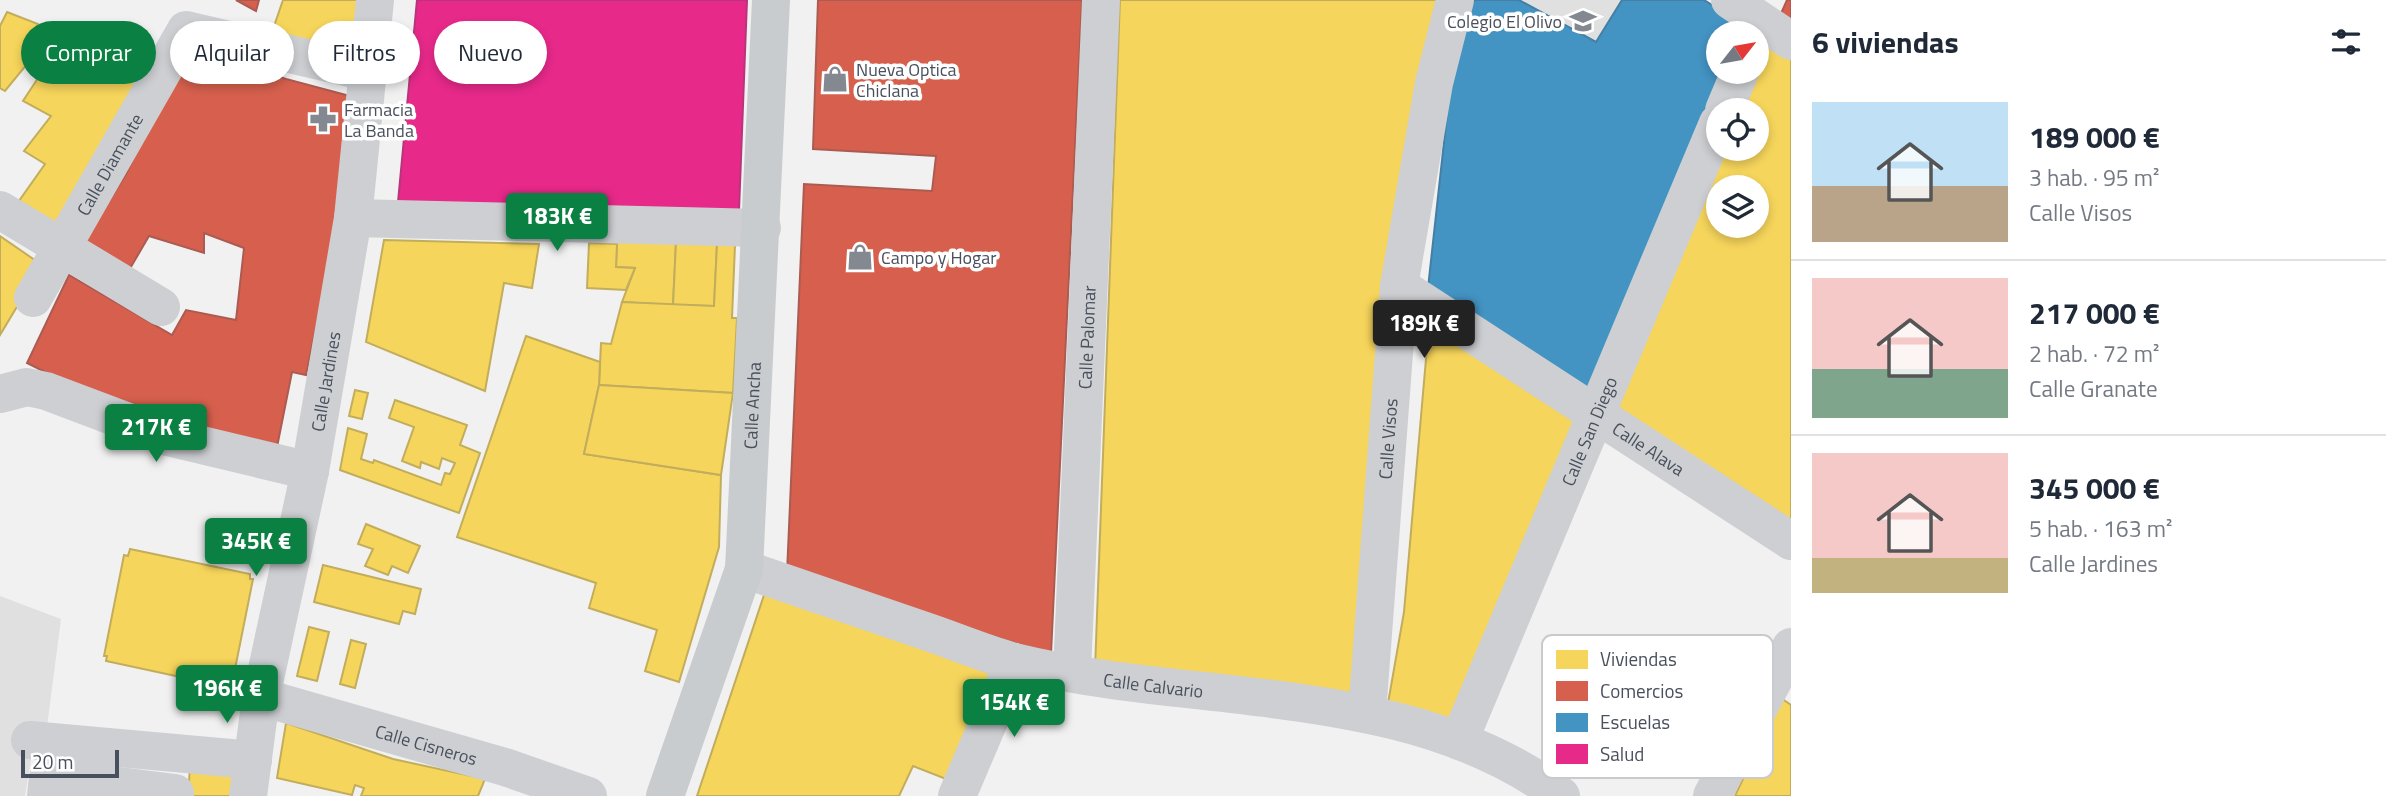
<!DOCTYPE html>
<html lang="es">
<meta charset="utf-8">
<style>
:root{--surface:#fff;--page:#f6f6f7;--text:#1f2937;--muted:#747a83;--line:#e0e1e3;--accent:#0b8043}
body{margin:0;font-family:"Titillium Web",sans-serif;background:var(--page);color:var(--text);height:100vh;display:flex;flex-direction:column;font-size:26px;white-space:nowrap}
*{box-sizing:border-box;margin:0}
p{font-size:23px;color:var(--muted)}
.icon{flex:none;width:38px;height:38px;fill:none;stroke:currentColor;stroke-width:2;stroke-linecap:round;stroke-linejoin:round}
.map{position:relative;flex:1;overflow:hidden}
.drawer{display:flex;flex-direction:column;background:var(--surface);width:595px}
.drawer>*{flex:none}
.banner{position:absolute;left:21px;top:21px;width:665px;height:63px;display:flex;gap:14px}
.needle{width:46px;rotate:59deg}
.buttons{position:absolute;left:1706px;top:21px;display:grid;gap:14px}
.buttons a{display:grid;place-items:center;width:63px;height:63px;border-radius:50%;background:var(--surface);box-shadow:0 4px 10px #0003;font-size:35px}
.scale{position:absolute;left:21px;bottom:18px;width:98px;box-sizing:border-box;padding-left:7px;border:4px solid #49505d;border-top:0;font-size:19px;line-height:24px;white-space:nowrap;color:#49505d;-webkit-text-stroke:5px #fff;paint-order:stroke}
.price{position:absolute;translate:-50% -60px;padding:0 16px;border-radius:7px;background:var(--accent);color:#fff;font-size:23px;line-height:46px;filter:drop-shadow(0 2px 4px #0008)}
.price::after{content:'';position:absolute;left:50%;top:42px;width:21px;height:16px;margin-left:-10px;background:inherit;clip-path:polygon(0 0,100% 0,50% 100%)}
.price.current{background:#222;color:#fff}
ul{padding:0;list-style:none}
li{display:flex;align-items:center;gap:21px;height:175px;padding:0 21px}
li+li{border-top:2px solid var(--line)}
li span{display:grid;place-items:center;flex:none;width:196px;height:140px;border-radius:0px;color:#555}
li>.icon{margin-inline-start:auto}
span .icon{width:84px;height:84px;fill:#fffc;stroke-width:1}
li b{font-size:30px}
h2{display:flex;justify-content:space-between;align-items:center;height:84px;padding:0 21px;font-size:30px}
.tag{padding:0 24px;border-radius:32px;background:var(--surface);box-shadow:0 4px 10px #0003;font-size:24px;line-height:63px}
.tag.current{background:var(--accent);color:#fff}
main{display:flex;flex:1;min-height:0}
.map>svg:first-child{display:block}
.education{fill:#e0e0e1}
.homes{fill:#f6d55c;stroke:#c2ad5c;stroke-width:2;fill-rule:evenodd}
.shops{fill:#d6604d;stroke:#ac5b52;stroke-width:2}
.schools{fill:#4393c3;stroke:#457fa4;stroke-width:2}
.health{fill:#e7298a;stroke:#b8357c;stroke-width:2}
.lines{fill:none;stroke-linecap:round;stroke-linejoin:round}
.minor{stroke:#cdcfd2;stroke-width:38}
.major{stroke:#c9cccf;stroke-width:38}
.labels{text-anchor:middle;dominant-baseline:central;stroke-width:7;stroke-linejoin:round;paint-order:stroke}
.poi-label{font-size:18px;fill:#49505d;stroke:#fff;text-anchor:start}
.street-label{font-size:18px;fill:#49505d;stroke:#fff}
.key{fill:#fff;stroke:#c8cace;stroke-width:2}
.key-label{font-size:19px;fill:#49505d}
</style>
<main>
<div class="map">
<svg width="1791" height="796" viewBox="0 0 1791 796">
<rect width="100%" height="100%" fill="#f2f1f1"/>
<g class="education">
<path d="M 1519,0 L 1622,0 L 1596,42 Z"/>
<path d="M 0,596 L 61,619 L 47,727 L 32,754 L 25,796 L 0,796 Z"/>
</g>
<g class="homes">
<path d="M 283,0 L 358,0 L 351,57 L 271,35 Z"/>
<path d="M 1120,0 L 1437,0 L 1355,699 L 1095,669 Z"/>
<path d="M 7,12 L 38,24 L 32,40 L 79,73 L 95,51 L 110,65 L 123,30 L 156,50 L 56,235 L 14,208 L 45,164 L 24,151 L 51,116 L 23,101 L 42,72 L 27,64 L 5,91 L 0,88 L 0,26 Z"/>
<path d="M 1768,41 L 1791,54 L 1791,529 L 1605,409 L 1720,149 L 1757,149 L 1757,110 L 1737,110 ZM 1718,187 L 1757,187 L 1757,226 L 1718,226 Z"/>
<path d="M 0,236 L 42,265 L 0,335 Z"/>
<path d="M 617,238 L 676,242 L 673,305 L 622,302 L 635,268 L 616,267 Z"/>
<path d="M 384,240 L 539,244 L 532,288 L 504,283 L 485,391 L 366,342 Z"/>
<path d="M 676,242 L 717,244 L 714,306 L 673,305 Z"/>
<path d="M 589,243 L 617,244 L 616,267 L 635,268 L 626,290 L 587,288 Z"/>
<path d="M 717,244 L 735,245 L 732,318 L 737,318 L 733,393 L 599,385 L 601,343 L 611,344 L 622,302 L 714,306 Z"/>
<path d="M 1438,324 L 1580,420 L 1451,723 L 1387,709 L 1404,612 L 1428,336 Z"/>
<path d="M 526,336 L 600,362 L 599,385 L 584,454 L 721,475 L 719,547 L 679,682 L 645,671 L 657,630 L 589,608 L 596,583 L 457,537 Z"/>
<path d="M 599,385 L 733,393 L 721,475 L 584,454 Z"/>
<path d="M 355,390 L 368,393 L 362,419 L 349,416 Z"/>
<path d="M 395,400 L 467,425 L 460,445 L 480,453 L 459,513 L 340,470 L 348,428 L 367,434 L 361,459 L 373,463 L 374,460 L 441,485 L 445,473 L 450,474 L 455,463 L 442,458 L 439,469 L 421,462 L 420,468 L 402,461 L 414,427 L 389,418 Z"/>
<path d="M 366,524 L 420,546 L 408,573 L 392,566 L 388,575 L 365,566 L 373,549 L 358,544 Z"/>
<path d="M 130,549 L 250,574 L 250,579 L 253,579 L 233,679 L 229,678 L 227,687 L 106,661 L 107,656 L 104,656 L 124,555 L 128,556 Z"/>
<path d="M 323,565 L 421,589 L 415,614 L 403,611 L 399,624 L 314,602 Z"/>
<path d="M 766,589 L 995,675 L 946,779 L 913,766 L 899,796 L 697,796 Z"/>
<path d="M 309,627 L 329,632 L 317,681 L 297,676 Z"/>
<path d="M 351,640 L 366,644 L 355,688 L 340,684 Z"/>
<path d="M 1781,698 L 1791,705 L 1791,796 L 1735,796 Z"/>
<path d="M 286,723 L 393,759 L 485,779 L 478,796 L 361,796 L 364,788 L 355,785 L 352,795 L 277,778 Z"/>
<path d="M 190,767 L 235,772 L 233,796 L 188,796 Z"/>
</g>
<g class="shops">
<path d="M 236,0 L 259,0 L 256,11 Z"/>
<path d="M 818,0 L 1082,0 L 1051,654 L 787,573 L 804,184 L 932,191 L 936,156 L 813,149 Z"/>
<path d="M 1787,0 L 1791,0 L 1791,25 L 1779,18 Z"/>
<path d="M 187,45 L 286,79 L 350,96 L 332,250 L 306,375 L 292,372 L 277,447 L 129,414 L 27,363 L 69,275 L 172,335 L 186,310 L 236,320 L 244,248 L 204,233 L 204,253 L 149,236 L 128,272 L 82,245 L 126,174 Z"/>
</g>
<path class="schools" d="M 1474,0 L 1519,0 L 1596,42 L 1622,0 L 1704,0 L 1741,23 L 1737,33 L 1718,33 L 1721,72 L 1588,389 L 1428,288 L 1451,78 Z"/>
<path class="health" d="M 417,0 L 747,0 L 739,211 L 398,202 Z"/>
<g class="lines">
<g class="minor">
<path d="M 1730,0 L 1791,41"/>
<path d="M 1724,110 L 1740,72"/>
<path d="M 0,210 L 161,307"/>
<path d="M 353,218 L 762,228"/>
<path id="s1" d="M 1399,286 L 1791,541"/>
<path id="s2" d="M 33,298 L 186,30 L 367,72"/>
<path d="M 0,394 L 27,387 L 46,391 L 168,437 L 310,471"/>
<path id="s3" d="M 744,569 C 804,590 865,610 925,631 C 955,641 985,654 1015,662 C 1192,706 1409,681 1561,796"/>
<path id="s4" d="M 1072,673 L 1101,0"/>
<path id="s5" d="M 261,697 L 505,767 L 588,796"/>
<path id="s6" d="M 1367,714 L 1399,286 L 1434,83 L 1455,0"/>
<path d="M 30,740 L 253,760"/>
<path id="s7" d="M 1459,741 L 1718,123"/>
<path d="M 46,796 L 48,777 L 175,793 L 175,796"/>
<path id="s8" d="M 248,796 L 261,697 L 310,471 L 353,218 L 375,0"/>
<path d="M 957,796 L 1014,662"/>
<path d="M 1712,796 L 1791,647"/>
</g>
<path class="major" id="s9" d="M 665,796 L 744,569 L 771,0"/>
</g>
<defs>
<g id="school-bare" transform="scale(2.1)"><path d="M0-5L7-2L0 1L-7-2ZM-4 1L0 2.5L4 1V4Q0 6-4 4Z" fill="#848891" stroke="#fff" stroke-width="2.5" paint-order="stroke"/></g>
<g id="shop-bare" transform="scale(2.1)"><path d="M-5-2.5h2.3a2.7 3.5 0 0 1 5.4 0H5L5.5 6h-11ZM-1.5-2.5h3a1.5 2.3 0 0 0-3 0Z" fill="#848891" stroke="#fff" stroke-width="2.5" paint-order="stroke"/></g>
<g id="pharmacy-bare" transform="scale(2.1)"><path d="M-2-6h4v4h4v4h-4v4h-4v-4h-4v-4h4Z" fill="#848891" stroke="#fff" stroke-width="2.5" paint-order="stroke"/></g>
</defs>
<g fill-rule="evenodd">
<use href="#school-bare" x="1583" y="21"/>
<use href="#shop-bare" x="835" y="79"/>
<use href="#pharmacy-bare" x="323" y="119"/>
<use href="#shop-bare" x="860" y="257"/>
</g>
<g class="labels">
<g class="poi-label">
<text x="1562" y="21" text-anchor="end">Colegio El Olivo</text>
<text x="856" y="69">Nueva Optica<tspan x="856" dy="21">Chiclana</tspan></text>
<text x="344" y="109">Farmacia<tspan x="344" dy="21">La Banda</tspan></text>
<text x="881" y="257">Campo y Hogar</text>
</g>
<g class="street-label">
<text stroke="none"><textPath href="#s2" startOffset="154">Calle Diamante</textPath></text>
<text stroke="none"><textPath href="#s4" startOffset="336">Calle Palomar</textPath></text>
<text stroke="none"><textPath href="#s8" startOffset="422">Calle Jardines</textPath></text>
<text stroke="none"><textPath href="#s9" startOffset="404">Calle Ancha</textPath></text>
<text stroke="none"><textPath href="#s7" startOffset="336">Calle San Diego</textPath></text>
<text stroke="none"><textPath href="#s6" startOffset="276">Calle Visos</textPath></text>
<text stroke="none"><textPath href="#s1" startOffset="298">Calle Alava</textPath></text>
<text stroke="none"><textPath href="#s3" startOffset="427">Calle Calvario</textPath></text>
<text stroke="none"><textPath href="#s5" startOffset="172">Calle Cisneros</textPath></text>
</g>
</g>
<rect x="1542" y="635" width="231" height="143" rx="10" class="key"/>
<rect x="1556" y="650" width="32" height="19" fill="#f6d55c"/>
<rect x="1556" y="681" width="32" height="20" fill="#d6604d"/>
<rect x="1556" y="713" width="32" height="19" fill="#4393c3"/>
<rect x="1556" y="744" width="32" height="20" fill="#e7298a"/>
<g class="key-label">
<text x="1600" y="666">Viviendas</text>
<text x="1600" y="698">Comercios</text>
<text x="1600" y="729">Escuelas</text>
<text x="1600" y="761">Salud</text>
</g>
</svg>
<div class="buttons">
<a><svg class="needle" viewBox="-14 -14 28 28"><path d="M0-13l5 13h-10z" fill="#e53935"/><path d="M0 13l5-13h-10z" fill="#747a83"/></svg></a>
<a><svg class="icon" aria-label="locate" viewBox="0 0 24 24"><circle cx="12" cy="12" r="6"/><path d="M12 2v4M12 18v4M2 12h4M18 12h4"/></svg></a>
<a><svg class="icon" aria-label="layers" viewBox="0 0 24 24"><path d="M12 4l9 5-9 5-9-5zM3 14l9 5 9-5"/></svg></a>
</div>
<div class="scale">20 m</div>
<b class="price" style="left:557px;top:253px">183K €</b>
<b class="price current" style="left:1424px;top:360px">189K €</b>
<b class="price" style="left:156px;top:464px">217K €</b>
<b class="price" style="left:256px;top:578px">345K €</b>
<b class="price" style="left:227px;top:725px">196K €</b>
<b class="price" style="left:1014px;top:739px">154K €</b>
<div class="banner">
<a class="tag current">Comprar</a>
<a class="tag">Alquilar</a>
<a class="tag">Filtros</a>
<a class="tag">Nuevo</a>
</div>
</div>
<section class="drawer">
<h2>6 viviendas<svg class="icon" aria-label="filters" viewBox="0 0 24 24"><path d="M4 7h16M4 17h16"/><circle cx="9" cy="7" r="2"/><circle cx="15" cy="17" r="2"/></svg></h2>
<ul>
<li><span style="background:linear-gradient(#bfe0f5 60%,#b9a48a 0)"><svg class="icon" aria-label="home" viewBox="0 0 24 24"><path d="M3 11l9-7 9 7M6 9v11h12V9"/></svg></span><div><b>189 000 €</b><p>3 hab. · 95 m²</p><p>Calle Visos</p></div></li>
<li><span style="background:linear-gradient(#f6c9c9 65%,#7fa58c 0)"><svg class="icon" aria-label="home" viewBox="0 0 24 24"><path d="M3 11l9-7 9 7M6 9v11h12V9"/></svg></span><div><b>217 000 €</b><p>2 hab. · 72 m²</p><p>Calle Granate</p></div></li>
<li><span style="background:linear-gradient(#f6c9c9 75%,#c2b280 0)"><svg class="icon" aria-label="home" viewBox="0 0 24 24"><path d="M3 11l9-7 9 7M6 9v11h12V9"/></svg></span><div><b>345 000 €</b><p>5 hab. · 163 m²</p><p>Calle Jardines</p></div></li>
</ul>
</section>
</main>
